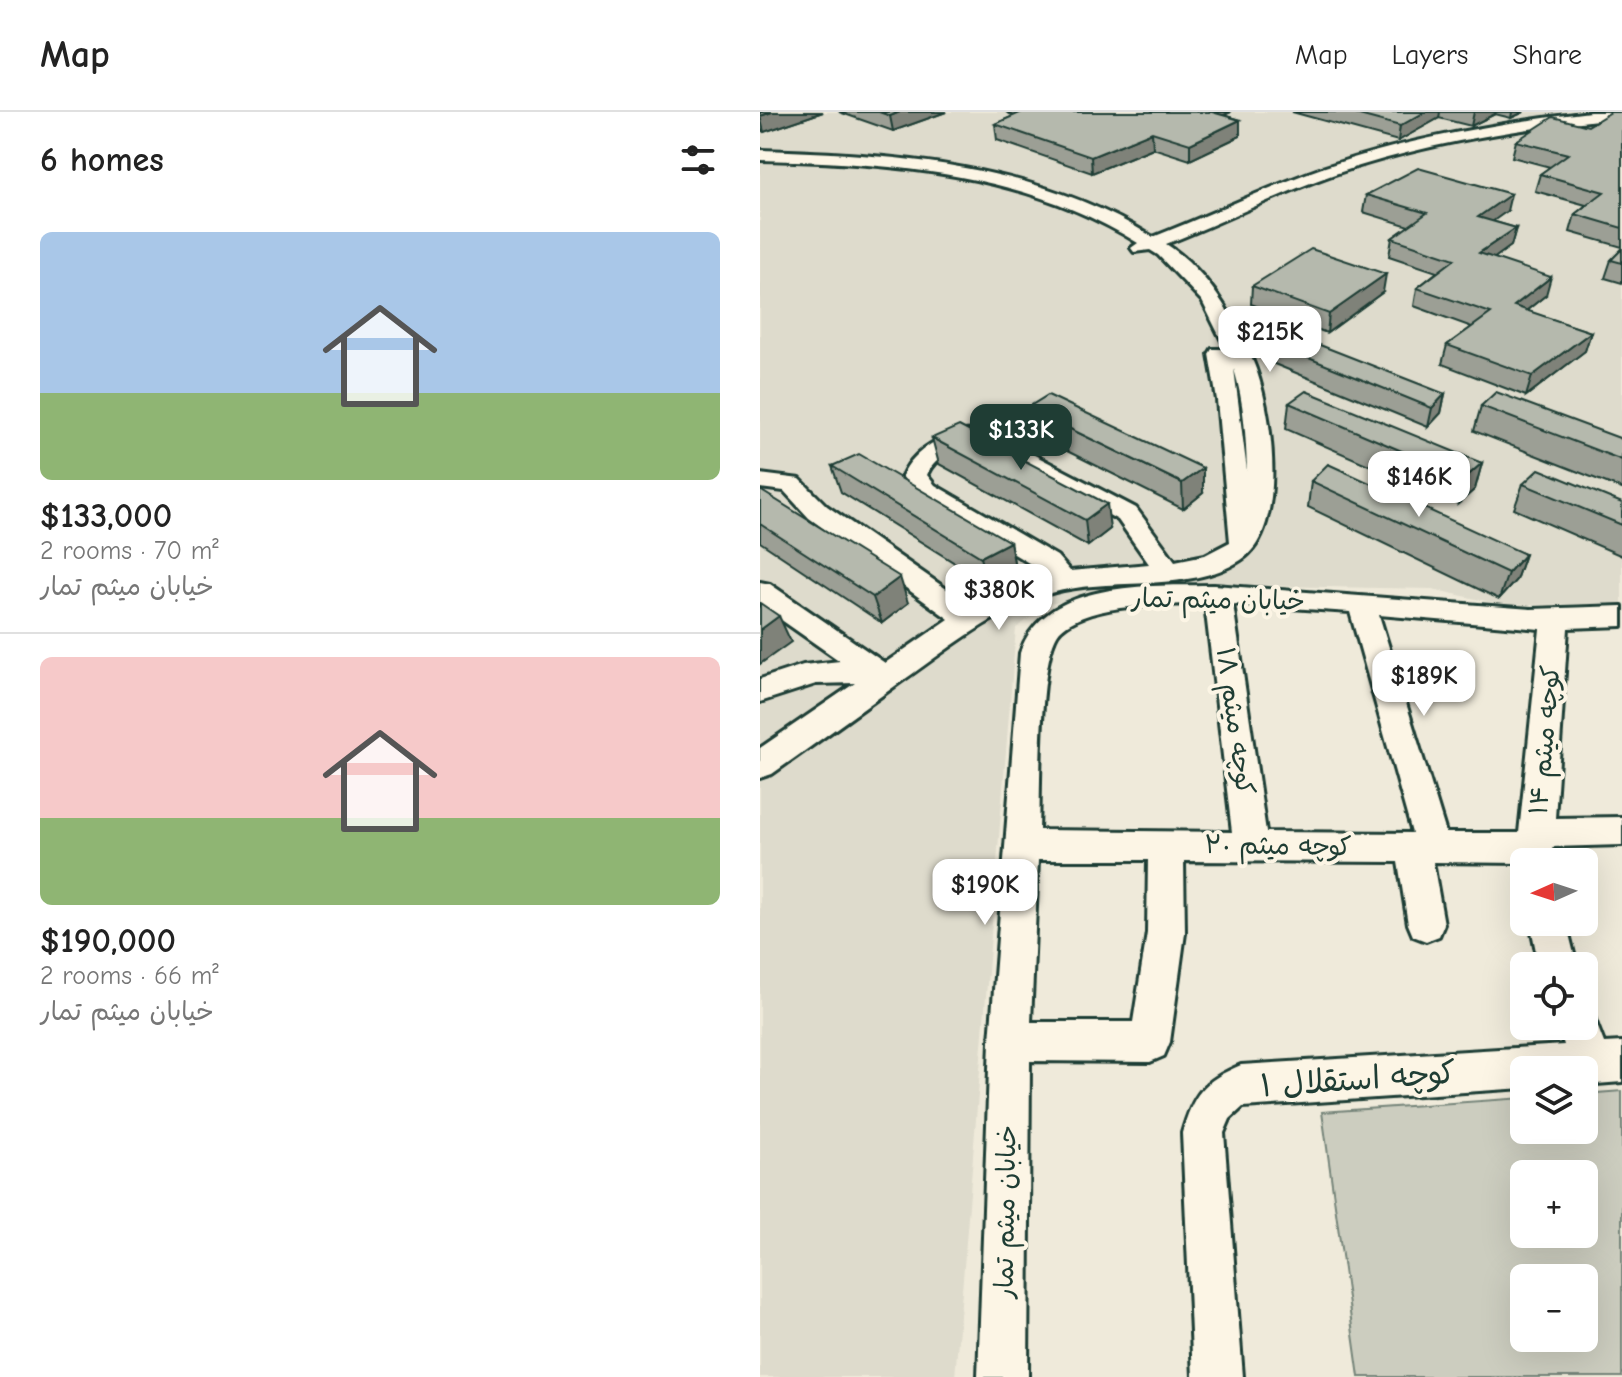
<!DOCTYPE html>
<meta charset="utf-8">
<style>
:root{--surface:#fff;--page:#f6f6f6;--text:#222;--muted:#767676;--line:#e0e0e0;--accent:#1f3d34}
body{margin:0;font-family:"Comic Neue","Playpen Sans Arabic",sans-serif;background:var(--page);color:var(--text);height:100vh;display:flex;flex-direction:column;font-size:30px;white-space:nowrap}
*{box-sizing:border-box;margin:0}
p{font-size:26px;color:var(--muted)}
.icon{flex:none;width:44px;height:44px;fill:none;stroke:currentColor;stroke-width:2;stroke-linecap:round;stroke-linejoin:round}
.map{position:relative;flex:1;overflow:hidden}
.details{display:flex;flex-direction:column;background:var(--surface);width:760px}
.details>*{flex:none}
.needle{width:52px;rotate:267deg}
.fabs{position:absolute;left:750px;top:736px;display:grid;gap:16px}
.fabs a{display:grid;place-items:center;width:88px;height:88px;border-radius:12px;background:var(--surface);box-shadow:0 8px 32px #0002;font-size:40px}
.price{position:absolute;translate:-50% -68px;padding:0 18px;border-radius:16px;background:#fff;color:#222;font-size:26px;line-height:52px;filter:drop-shadow(0 2px 4px #0008)}
.price::after{content:'';position:absolute;left:50%;top:48px;width:24px;height:18px;margin-left:-12px;background:inherit;clip-path:polygon(0 0,100% 0,50% 100%)}
.price.current{background:var(--accent);color:#fff}
ul{padding:0;list-style:none}
li{display:grid;align-content:center;gap:16px;height:424px;padding:0 40px}
li+li{border-top:2px solid var(--line)}
li span{display:grid;place-items:center;height:248px;border-radius:12px;color:#555}
li>.icon{margin-inline-start:auto}
span .icon{width:144px;height:144px;fill:#fffc;stroke-width:1}
li b{font-size:34px}
h2{display:flex;justify-content:space-between;align-items:center;height:96px;padding:0 40px;font-size:34px}
header{display:flex;align-items:center;gap:48px;box-sizing:border-box;height:112px;padding:0 40px;background:var(--surface);border-bottom:2px solid var(--line)}
header strong{font-size:38px}
nav{display:flex;gap:44px;margin-inline-start:auto;font-size:28px}
main{display:flex;flex:1;min-height:0}
.map>svg:first-child{display:block}
.built{fill:#dedbcc}
.green{fill:#cccdbf;stroke:#76857a;stroke-width:2;fill-rule:evenodd}
.lines{fill:none;stroke-linecap:round;stroke-linejoin:round}
.minor-casing{stroke:#1f3d34;stroke-width:6}
.minor{fill:#fcf5e5;fill-rule:evenodd}
.wall{fill:#9c9f95;stroke:#1f3d34;stroke-width:2}
.shaded-wall{fill:#7f8279;stroke:#1f3d34;stroke-width:2}
.building{fill:#b5b9ad;stroke:#1f3d34;stroke-width:2}
.labels{text-anchor:middle;dominant-baseline:central;stroke-width:8;stroke-linejoin:round;paint-order:stroke}
.street-label{font-size:26px;fill:#1f3d34;stroke:#fcf5e5}
.near-street-label{font-size:32px;fill:#1f3d34;stroke:#fcf5e5}
</style>
<header>
<strong>Map</strong>
<nav><a>Map</a><a>Layers</a><a>Share</a></nav>
</header>
<main>
<section class="details">
<h2>6 homes<svg class="icon" aria-label="filters" viewBox="0 0 24 24"><path d="M4 7h16M4 17h16"/><circle cx="9" cy="7" r="2"/><circle cx="15" cy="17" r="2"/></svg></h2>
<ul>
<li><span style="background:linear-gradient(#a9c7e8 65%,#8fb573 0)"><svg class="icon" aria-label="home" viewBox="0 0 24 24"><path d="M3 11l9-7 9 7M6 9v11h12V9"/></svg></span><div><b>$133,000</b><p>2 rooms · 70 m²</p><p>خیابان میثم تمار</p></div></li>
<li><span style="background:linear-gradient(#f6c9c9 65%,#8fb573 0)"><svg class="icon" aria-label="home" viewBox="0 0 24 24"><path d="M3 11l9-7 9 7M6 9v11h12V9"/></svg></span><div><b>$190,000</b><p>2 rooms · 66 m²</p><p>خیابان میثم تمار</p></div></li>
</ul>
</section>
<div class="map">
<svg width="862" height="1265" viewBox="0 0 862 1265">
<rect width="100%" height="100%" fill="#efeada"/>
<filter id="ink" filterUnits="userSpaceOnUse"><feTurbulence type="fractalNoise" baseFrequency=".0125" numOctaves="2"/><feDisplacementMap in="SourceGraphic" scale="16" xChannelSelector="R" yChannelSelector="G"/><feConvolveMatrix kernelMatrix="1 2 1 2 8 2 1 2 1" color-interpolation-filters="sRGB"/></filter>
<g filter="url(#ink)">
<path class="built" d="M 0,0 L 862,0 L 862,492 L 743,493 L 672,477 L 412,472 L 289,492 L 256,516 L 195,1265 L 0,1265 Z"/>
<path class="green" d="M 862,979 L 862,1265 L 599,1265 L 562,1000 L 764,986 L 764,1018 L 824,1018 L 824,982 ZM 764,1062 L 824,1062 L 824,1122 L 764,1122 ZM 764,1166 L 824,1166 L 824,1226 L 764,1226 Z"/>
<g class="lines">
<g class="minor-casing">
<g id="minor">
<path d="M 830,0 L 862,0 L 862,5 C 765,16 668,30 575,62 C 517,82 463,110 406,132 C 446,157 474,205 492,247 C 512,292 530,417 481,448 C 428,483 344,463 285,483 C 229,502 183,541 135,574 C 94,604 53,633 12,662 L 0,666 L 0,636 L 95,571 L 56,572 L 0,590 L 0,567 L 43,553 L 80,549 L 0,493 L 0,470 L 10,472 L 125,551 L 189,507 L 49,406 L 24,379 L 0,376 L 0,362 L 40,367 L 67,394 L 211,494 L 245,478 L 284,465 L 277,456 L 157,383 L 142,364 C 155,334 197,312 230,320 L 376,396 L 415,449 L 445,443 L 470,430 L 457,288 L 449,242 L 452,237 L 466,237 L 442,189 L 398,143 L 390,138 L 374,140 L 371,136 L 378,131 C 264,60 131,51 0,48 L 0,38 C 136,42 274,52 393,125 C 450,103 505,76 562,56 C 649,26 739,11 830,0 ZM 474,257 C 484,290 486,324 487,359 ZM 219,333 L 358,408 L 389,452 L 310,459 L 297,444 L 175,373 L 167,363 C 176,342 198,337 219,333 Z"/>
<path d="M 454,473 L 771,497 L 862,494 L 862,514 L 808,516 L 795,706 L 862,705 L 862,733 L 792,735 L 795,750 L 764,750 L 764,760 L 760,751 L 673,750 L 684,812 L 679,824 L 666,829 L 653,824 L 648,812 L 638,750 L 424,749 L 425,821 L 410,930 L 404,944 L 390,950 L 270,949 L 268,1265 L 218,1265 L 230,929 L 260,541 C 284,467 390,474 454,473 ZM 445,492 L 472,720 L 279,718 C 281,681 277,540 301,518 C 332,490 406,493 445,492 ZM 473,492 L 590,500 L 652,721 L 506,720 ZM 619,503 L 780,517 L 759,721 L 686,721 ZM 278,748 L 388,748 L 387,821 L 373,910 L 271,910 Z"/>
<path d="M 770,810 L 806,810 L 817,854 L 779,854 Z"/>
<path d="M 824,897 L 832,900 L 844,931 L 862,930 L 862,970 L 824,973 L 824,958 L 764,958 L 764,976 L 483,995 L 470,1007 L 464,1021 L 483,1265 L 433,1265 L 422,1021 C 433,982 443,969 481,953 L 804,933 L 798,914 L 824,914 Z"/>
</g>
</g>
<use href="#minor" class="minor"/>
</g>
<g class="wall">
<path d="M 0,0 L 63,0 L 4,20 L 0,18 Z"/>
<path d="M 79,0 L 186,0 L 133,19 Z"/>
<path d="M 246,0 L 471,0 L 463,3 L 480,8 L 480,24 L 430,48 L 393,36 L 332,61 L 237,28 L 235,12 L 254,4 Z"/>
<path d="M 532,0 L 764,0 L 751,6 L 735,2 L 711,14 L 679,6 L 638,29 Z"/>
<path d="M 862,0 L 862,135 L 810,120 L 815,102 L 826,93 L 775,79 L 780,62 L 790,55 L 752,45 L 756,29 L 828,14 Z"/>
<path d="M 606,83 L 747,99 L 732,109 L 756,116 L 751,134 L 734,146 L 786,183 L 766,199 L 831,220 L 825,239 L 766,284 L 682,252 L 687,233 L 712,215 L 654,194 L 657,176 L 677,160 L 629,144 L 632,126 L 649,114 L 603,100 Z"/>
<path d="M 862,137 L 862,171 L 845,166 L 851,148 Z"/>
<path d="M 492,174 L 623,180 L 567,221 L 491,192 Z"/>
<path d="M 509,230 L 685,282 L 681,301 L 668,315 L 507,249 Z"/>
<path d="M 529,291 L 722,351 L 715,377 L 698,392 L 526,317 Z"/>
<path d="M 721,294 L 862,327 L 862,377 L 714,319 Z"/>
<path d="M 267,296 L 443,381 L 423,397 L 271,321 Z"/>
<path d="M 172,326 L 350,417 L 328,434 L 179,352 Z"/>
<path d="M 72,354 L 250,430 L 255,455 L 227,471 L 81,380 Z"/>
<path d="M 551,369 L 765,442 L 756,468 L 739,487 L 548,395 Z"/>
<path d="M 763,372 L 862,391 L 862,444 L 754,397 Z"/>
<path d="M 0,378 L 148,491 L 122,511 L 0,430 Z"/>
</g>
<g class="shaded-wall">
<path d="M 12,0 L 63,0 L 4,20 L 0,4 Z"/>
<path d="M 140,0 L 186,0 L 133,19 L 130,4 Z"/>
<path d="M 441,0 L 471,0 L 441,13 Z"/>
<path d="M 665,0 L 680,0 L 679,6 L 638,29 L 640,14 Z"/>
<path d="M 714,0 L 736,0 L 735,2 L 711,14 Z"/>
<path d="M 752,0 L 764,0 L 751,6 Z"/>
<path d="M 480,8 L 480,24 L 430,48 L 430,32 Z"/>
<path d="M 392,20 L 393,36 L 332,61 L 331,45 Z"/>
<path d="M 751,82 L 747,99 L 714,123 L 718,105 Z"/>
<path d="M 756,116 L 751,134 L 715,160 L 719,141 Z"/>
<path d="M 626,162 L 623,180 L 567,221 L 569,202 Z"/>
<path d="M 791,165 L 786,183 L 748,213 L 754,194 Z"/>
<path d="M 831,220 L 825,239 L 766,284 L 772,264 Z"/>
<path d="M 685,282 L 681,301 L 668,315 L 672,296 Z"/>
<path d="M 722,351 L 715,377 L 698,392 L 705,366 Z"/>
<path d="M 443,356 L 443,381 L 423,397 L 422,371 Z"/>
<path d="M 347,392 L 350,417 L 328,434 L 325,408 Z"/>
<path d="M 250,430 L 255,455 L 227,471 L 221,445 Z"/>
<path d="M 765,442 L 756,468 L 739,487 L 748,461 Z"/>
<path d="M 140,465 L 148,491 L 122,511 L 113,485 Z"/>
<path d="M 19,504 L 31,530 L 0,552 L 0,518 Z"/>
</g>
<g class="building">
<path d="M 0,0 L 12,0 L 0,4 Z"/>
<path d="M 119,0 L 140,0 L 130,4 Z"/>
<path d="M 262,0 L 452,0 L 480,8 L 430,32 L 392,20 L 331,45 L 235,12 Z"/>
<path d="M 588,0 L 665,0 L 640,14 Z"/>
<path d="M 851,0 L 862,0 L 862,116 L 815,102 L 844,80 L 780,62 L 808,42 L 756,29 L 793,5 L 828,14 Z"/>
<path d="M 658,56 L 751,82 L 718,105 L 756,116 L 719,141 L 791,165 L 754,194 L 831,220 L 772,264 L 687,233 L 731,201 L 657,176 L 695,147 L 632,126 L 667,101 L 606,83 Z"/>
<path d="M 551,137 L 626,162 L 569,202 L 492,174 Z"/>
<path d="M 862,137 L 862,151 L 851,148 Z"/>
<path d="M 524,219 L 685,282 L 672,296 L 509,230 Z"/>
<path d="M 546,279 L 722,351 L 705,366 L 529,291 Z"/>
<path d="M 736,280 L 862,327 L 862,348 L 721,294 Z"/>
<path d="M 288,283 L 443,356 L 422,371 L 267,296 Z"/>
<path d="M 199,314 L 347,392 L 325,408 L 172,326 Z"/>
<path d="M 99,342 L 250,430 L 221,445 L 72,354 Z"/>
<path d="M 568,352 L 765,442 L 748,461 L 551,369 Z"/>
<path d="M 779,357 L 862,391 L 862,413 L 763,372 Z"/>
<path d="M 0,378 L 140,465 L 113,485 L 0,412 Z"/>
<path d="M 0,491 L 19,504 L 0,518 Z"/>
</g>
</g>
<g class="labels">
<g class="street-label">
<text transform="translate(458 488) rotate(1)">خیابان میثم تمار</text>
<text transform="translate(475 609) rotate(82)">کوچه میثم ۱۸</text>
<text transform="translate(785 628) rotate(-85)">کوچه میثم ۱۴</text>
<text transform="translate(518 734) rotate(1)">کوچه میثم ۲۰</text>
<text transform="translate(246 1100) rotate(-89)">خیابان میثم تمار</text>
</g>
<g class="near-street-label">
<text transform="translate(598 967) rotate(-4)">کوچه استقلال ۱</text>
</g>
</g>
</svg>
<div class="fabs">
<a><svg class="needle" viewBox="-14 -14 28 28"><path d="M0-13l5 13h-10z" fill="#e53935"/><path d="M0 13l5-13h-10z" fill="#767676"/></svg></a>
<a><svg class="icon" aria-label="locate" viewBox="0 0 24 24"><circle cx="12" cy="12" r="6"/><path d="M12 2v4M12 18v4M2 12h4M18 12h4"/></svg></a>
<a><svg class="icon" aria-label="layers" viewBox="0 0 24 24"><path d="M12 4l9 5-9 5-9-5zM3 14l9 5 9-5"/></svg></a>
<a>+</a>
<a>−</a>
</div>
<b class="price" style="left:510px;top:262px">$215K</b>
<b class="price current" style="left:261px;top:360px">$133K</b>
<b class="price" style="left:659px;top:407px">$146K</b>
<b class="price" style="left:239px;top:520px">$380K</b>
<b class="price" style="left:664px;top:606px">$189K</b>
<b class="price" style="left:225px;top:815px">$190K</b>
</div>
</main>
